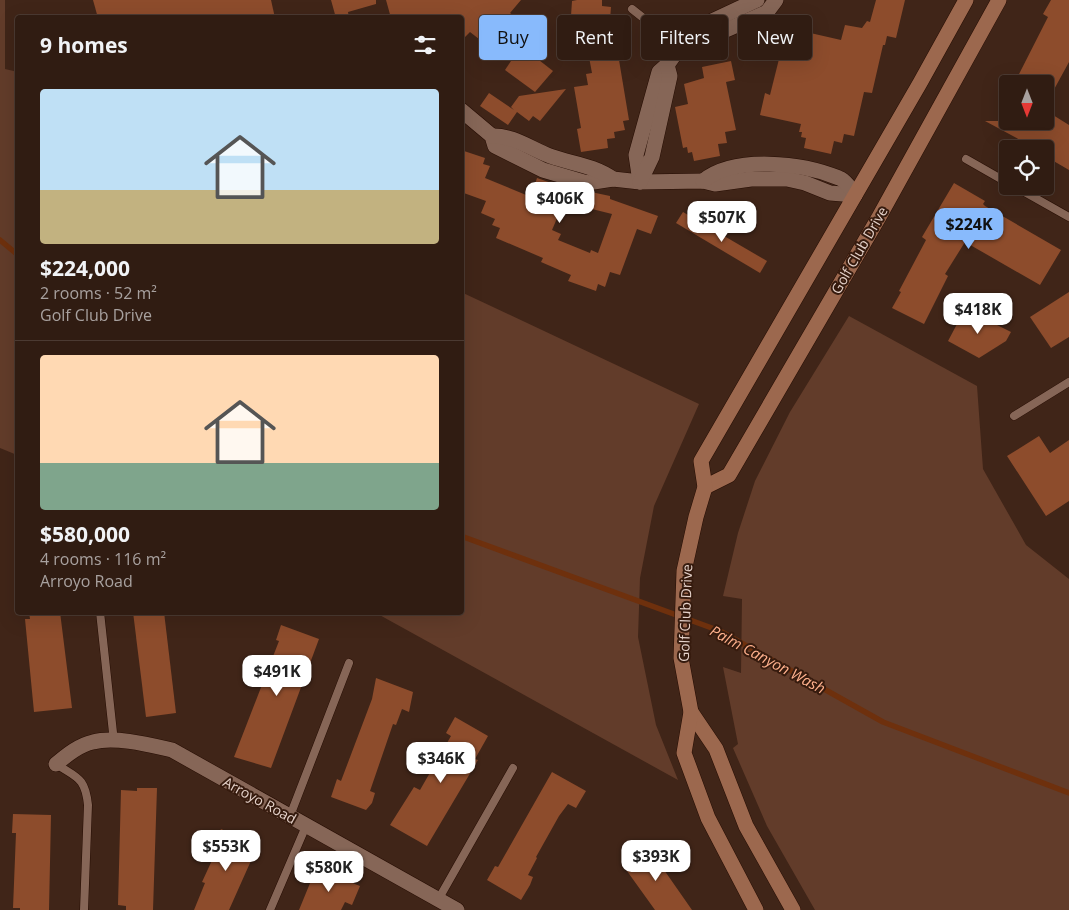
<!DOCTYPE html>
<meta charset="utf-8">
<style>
:root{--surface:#301c12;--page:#3c2920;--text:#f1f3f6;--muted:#a8a19f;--line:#4b3a32;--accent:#88bafc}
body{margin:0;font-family:"Open Sans",sans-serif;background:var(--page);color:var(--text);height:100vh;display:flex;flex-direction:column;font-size:19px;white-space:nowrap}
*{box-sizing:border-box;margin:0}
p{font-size:16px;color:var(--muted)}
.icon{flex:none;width:28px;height:28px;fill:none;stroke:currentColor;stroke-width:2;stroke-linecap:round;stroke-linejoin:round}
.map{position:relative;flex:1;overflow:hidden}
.side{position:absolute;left:15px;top:15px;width:449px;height:600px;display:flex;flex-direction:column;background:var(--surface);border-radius:5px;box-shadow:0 5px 20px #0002,0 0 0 1px var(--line)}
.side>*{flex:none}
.hud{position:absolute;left:479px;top:15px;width:475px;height:45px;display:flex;gap:10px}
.needle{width:32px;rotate:180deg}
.controls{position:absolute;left:999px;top:75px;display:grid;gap:10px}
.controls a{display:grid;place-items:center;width:55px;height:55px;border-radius:5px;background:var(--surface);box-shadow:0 5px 20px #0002,0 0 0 1px var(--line);font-size:25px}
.price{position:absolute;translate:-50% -42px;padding:0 11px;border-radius:10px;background:#fff;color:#222;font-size:16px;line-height:32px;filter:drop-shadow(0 1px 2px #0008)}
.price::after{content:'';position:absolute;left:50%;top:30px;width:15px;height:11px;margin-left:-8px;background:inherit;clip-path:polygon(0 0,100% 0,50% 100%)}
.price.current{background:var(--accent);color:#111}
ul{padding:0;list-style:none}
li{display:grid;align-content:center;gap:10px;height:265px;padding:0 25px}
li+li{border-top:1px solid var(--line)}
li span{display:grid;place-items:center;height:155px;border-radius:5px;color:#555}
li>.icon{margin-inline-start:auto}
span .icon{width:90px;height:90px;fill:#fffc;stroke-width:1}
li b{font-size:21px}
h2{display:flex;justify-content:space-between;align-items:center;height:60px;padding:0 25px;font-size:21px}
.chip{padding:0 18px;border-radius:5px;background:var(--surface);box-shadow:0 5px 20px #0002,0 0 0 1px var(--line);font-size:18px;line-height:45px}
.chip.current{background:var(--accent);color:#111}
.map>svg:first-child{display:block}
.green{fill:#623c2a}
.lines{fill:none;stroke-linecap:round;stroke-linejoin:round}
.stream{stroke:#6e300d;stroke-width:5.5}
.building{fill:#8d4c2c;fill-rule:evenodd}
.lane-casing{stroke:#260d03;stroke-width:9}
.street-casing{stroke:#260d03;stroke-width:16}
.secondary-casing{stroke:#260d03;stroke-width:16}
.lane{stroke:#866657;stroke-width:8}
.street{stroke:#866657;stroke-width:15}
.secondary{stroke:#9c684e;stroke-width:15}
.labels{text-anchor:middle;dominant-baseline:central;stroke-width:4;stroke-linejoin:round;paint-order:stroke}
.street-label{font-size:14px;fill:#e5d2ca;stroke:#361b0e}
.water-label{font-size:15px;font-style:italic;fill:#ffb18d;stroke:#361b0e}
</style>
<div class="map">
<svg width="1069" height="910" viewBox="0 0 1069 910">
<rect width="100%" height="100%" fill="#402518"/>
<g class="green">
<path d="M 0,0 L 5,0 L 5,69 L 18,72 L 17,455 L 0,448 Z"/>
<path d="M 461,292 L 699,404 L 654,506 L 640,578 L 638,637 L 656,725 L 678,780 L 376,613 L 461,612 Z"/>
<path d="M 849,316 L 977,386 L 983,469 L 1026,545 L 1069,579 L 1069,910 L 815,910 L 767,826 L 733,748 L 738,744 L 723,667 L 741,673 L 742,599 L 723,596 L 738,533 L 755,481 L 790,412 Z"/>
</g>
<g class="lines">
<g class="stream">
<path d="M 0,240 L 18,255"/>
<path d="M 461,536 L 720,631 L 883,722 L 1069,793"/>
</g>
</g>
<g class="building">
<path d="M 93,0 L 271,0 L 275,18 L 98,18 Z"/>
<path d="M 331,0 L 376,0 L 376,4 L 348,12 L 349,18 L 336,18 Z"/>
<path d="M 386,0 L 521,0 L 510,13 L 520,20 L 493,50 L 470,32 L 461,41 L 461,18 L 391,18 Z"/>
<path d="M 577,0 L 602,0 L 602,6 L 611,7 L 610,20 L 602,20 L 600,57 L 618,54 L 629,120 L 623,121 L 625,130 L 614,132 L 615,138 L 607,139 L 608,148 L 581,152 L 577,129 L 581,128 L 574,87 L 588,85 L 586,74 L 592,73 L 586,41 L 565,39 L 567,16 L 571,16 L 572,1 Z"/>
<path d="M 876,0 L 905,0 L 896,38 L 887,36 L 885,45 L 883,45 L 872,93 L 864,92 L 854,136 L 844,134 L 842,143 L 834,141 L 831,154 L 804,148 L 806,138 L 801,137 L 802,132 L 799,132 L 801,124 L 760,115 L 765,93 L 770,95 L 781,51 L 795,55 L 798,45 L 803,45 L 806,32 L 841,40 L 845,25 L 862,28 L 867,21 L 870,22 Z"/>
<path d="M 1051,0 L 1069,0 L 1069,62 L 1045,106 L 1045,84 L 1014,84 L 1048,17 L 1043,14 Z"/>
<path d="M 521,46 L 553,71 L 535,92 L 505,70 Z"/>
<path d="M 731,61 L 735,80 L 726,82 L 736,130 L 725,132 L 727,143 L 718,144 L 720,156 L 694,161 L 692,152 L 688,153 L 687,147 L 683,148 L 675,107 L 688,104 L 684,84 L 704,78 L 702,67 Z"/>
<path d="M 566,89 L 540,121 L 533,116 L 529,121 L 517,112 L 508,125 L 480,106 L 489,93 L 514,110 L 511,107 L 519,96 Z"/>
<path d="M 1045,110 L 1069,125 L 1069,170 L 1045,156 L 1045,149 L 1037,149 L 985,121 L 1045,121 Z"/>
<path d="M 461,150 L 485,158 L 483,164 L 490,166 L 485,178 L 531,197 L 537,178 L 577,192 L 578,190 L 591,192 L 610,196 L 610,199 L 658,216 L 651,234 L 637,229 L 620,275 L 610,272 L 605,287 L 598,284 L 596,291 L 568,281 L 571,275 L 541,262 L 543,258 L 496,238 L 500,228 L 492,225 L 495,219 L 481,213 L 486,201 L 461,192 ZM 564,202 L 612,214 L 598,253 L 591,250 L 590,253 L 558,240 L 561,234 L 552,230 Z"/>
<path d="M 954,183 L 985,201 L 983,204 L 985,206 L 1061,250 L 1040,285 L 965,242 L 945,274 L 948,276 L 924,324 L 892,308 L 901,292 L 899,291 L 926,240 L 922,237 Z"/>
<path d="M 683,212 L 767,261 L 760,273 L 676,223 Z"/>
<path d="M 1069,292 L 1069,337 L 1051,348 L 1030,317 Z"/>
<path d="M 965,309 L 1011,332 L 1006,341 L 979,358 L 948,341 Z"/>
<path d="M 1039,436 L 1050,453 L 1069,440 L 1069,501 L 1046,516 L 1007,456 Z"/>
<path d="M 29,612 L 60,612 L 72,708 L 34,712 L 25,619 L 30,619 Z"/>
<path d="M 133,612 L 164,612 L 176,713 L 146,717 Z"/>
<path d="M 281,625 L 319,639 L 271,768 L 234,757 L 279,641 L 276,640 Z"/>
<path d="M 376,678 L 413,692 L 409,712 L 402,709 L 396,725 L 393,724 L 370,791 L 375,793 L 372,803 L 366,810 L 331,797 L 337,779 L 341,781 L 372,699 Z"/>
<path d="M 455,717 L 488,736 L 475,759 L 478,760 L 427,846 L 390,825 L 414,787 L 420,790 L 451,736 L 446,733 Z"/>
<path d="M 552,772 L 586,791 L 576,808 L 568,804 L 559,816 L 536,857 L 537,858 L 528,875 L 533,877 L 530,885 L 521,900 L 487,880 L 495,866 L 498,867 Z"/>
<path d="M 137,788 L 157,788 L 153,910 L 126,910 L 126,906 L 118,905 L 121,790 L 137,791 Z"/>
<path d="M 13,814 L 51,815 L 49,910 L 20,910 L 20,908 L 13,908 L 16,833 L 12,833 Z"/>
<path d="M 221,829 L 258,845 L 229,910 L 194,910 L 205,883 L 202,882 L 214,856 L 210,853 Z"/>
<path d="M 655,845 L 668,863 L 662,867 L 692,910 L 655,910 L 627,871 L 630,869 L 627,864 Z"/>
<path d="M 315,871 L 321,874 L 322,871 L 360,886 L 352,905 L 345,902 L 341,910 L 299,910 Z"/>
</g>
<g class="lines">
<g class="lane-casing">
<g id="lane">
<path d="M 632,9 L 680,47"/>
<path d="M 966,159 L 1008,183"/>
<path d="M 1014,186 L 1069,217"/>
<path d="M 1014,416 L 1069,382"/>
<path d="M 100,612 L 114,742"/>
<path d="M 56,764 C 77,778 85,777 88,805 L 84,910"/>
<path d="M 290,816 L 349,663"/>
<path d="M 438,900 L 513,768"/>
<path d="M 270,910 L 306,826"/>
</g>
</g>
<g class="street-casing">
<g id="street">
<path d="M 702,34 L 717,34 L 767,12 L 776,0"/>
<path d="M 461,110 L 492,136 L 495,146 L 543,170 L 587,183 L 613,179 L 640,182 L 703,181 L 715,184 L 751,179 L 787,179 L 805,183 L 830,193 L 855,195"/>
<path d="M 492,136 C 513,135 531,149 550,156 C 572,164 593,165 613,179"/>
<path d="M 703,181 C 735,155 803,163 839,178 C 845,180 851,189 855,195"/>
<path d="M 640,182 L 636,155 L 659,72 L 667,65 L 680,47 L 702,34 L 712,21 L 757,0"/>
<path d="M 640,182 L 652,157 L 670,76 L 667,65"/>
<path d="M 56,764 C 67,755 79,745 93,742 C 115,736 150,745 172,750 L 457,910"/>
</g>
</g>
<g class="secondary-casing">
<g id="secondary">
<path d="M 705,487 L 729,475 L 879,217 L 999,0"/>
<path d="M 691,712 L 716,749 L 746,826 L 793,910"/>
<path d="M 756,910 L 708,818 L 684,753 L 691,712 L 681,658 L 684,571 L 696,517 L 705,487 L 701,461 L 920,83 L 966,0"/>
</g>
</g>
<use href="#lane" class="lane"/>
<use href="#street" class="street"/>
<use href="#secondary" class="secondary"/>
</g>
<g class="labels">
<g class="street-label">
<text transform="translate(859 250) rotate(-60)">Golf Club Drive</text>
<text transform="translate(685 613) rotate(-88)">Golf Club Drive</text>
<text transform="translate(260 800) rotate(29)">Arroyo Road</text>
</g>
<g class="water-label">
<text transform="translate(768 659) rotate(28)">Palm Canyon Wash</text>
</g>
</g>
</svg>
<div class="controls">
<a><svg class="needle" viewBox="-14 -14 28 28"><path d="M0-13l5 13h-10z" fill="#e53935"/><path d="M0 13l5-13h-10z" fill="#a8a19f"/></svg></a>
<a><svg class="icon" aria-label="locate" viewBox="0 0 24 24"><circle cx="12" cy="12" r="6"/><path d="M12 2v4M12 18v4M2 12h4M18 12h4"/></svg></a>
</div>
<b class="price" style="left:560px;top:224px">$406K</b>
<b class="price" style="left:722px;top:243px">$507K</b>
<b class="price current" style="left:969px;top:250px">$224K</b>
<b class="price" style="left:978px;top:335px">$418K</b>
<b class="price" style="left:277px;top:697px">$491K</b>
<b class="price" style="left:441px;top:784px">$346K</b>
<b class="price" style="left:226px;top:872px">$553K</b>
<b class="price" style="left:656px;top:882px">$393K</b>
<b class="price" style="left:329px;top:893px">$580K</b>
<div class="hud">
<a class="chip current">Buy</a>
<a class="chip">Rent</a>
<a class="chip">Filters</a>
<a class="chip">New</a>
</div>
<section class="side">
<h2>9 homes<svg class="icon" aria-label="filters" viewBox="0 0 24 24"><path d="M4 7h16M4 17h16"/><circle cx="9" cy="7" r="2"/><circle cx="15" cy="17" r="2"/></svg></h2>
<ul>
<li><span style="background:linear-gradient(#bfe0f5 65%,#c2b280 0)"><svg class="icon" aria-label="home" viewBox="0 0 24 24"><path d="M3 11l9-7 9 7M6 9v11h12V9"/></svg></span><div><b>$224,000</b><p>2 rooms · 52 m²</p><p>Golf Club Drive</p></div></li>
<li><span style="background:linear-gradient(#ffd9b3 70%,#7fa58c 0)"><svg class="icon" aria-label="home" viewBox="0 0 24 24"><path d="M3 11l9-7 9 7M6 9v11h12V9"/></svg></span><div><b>$580,000</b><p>4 rooms · 116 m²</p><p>Arroyo Road</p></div></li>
</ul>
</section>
</div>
